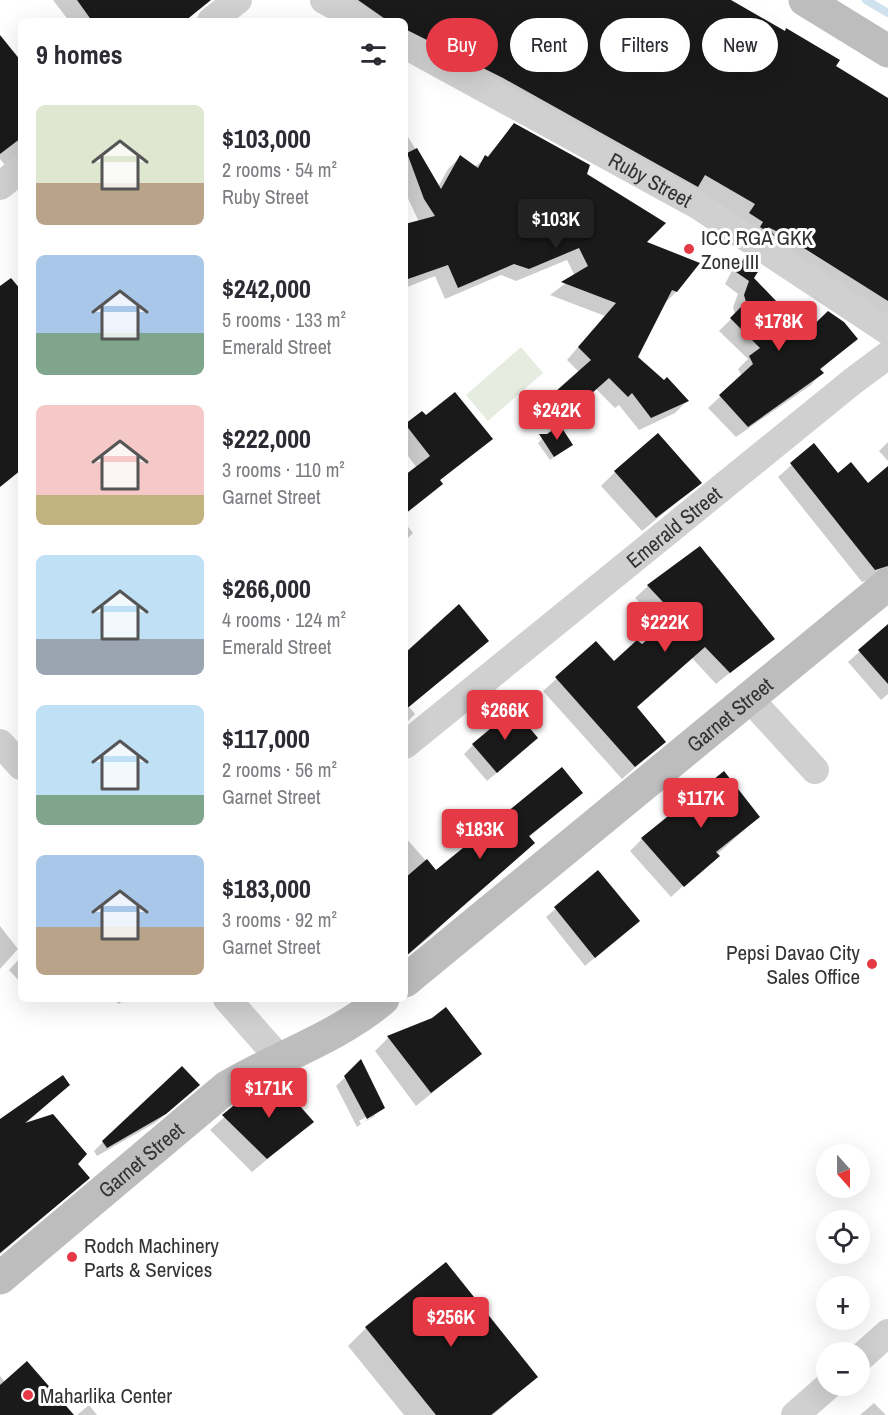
<!DOCTYPE html>
<meta charset="utf-8">
<style>
:root{--surface:#fff;--page:#f2f2f3;--text:#2b2b33;--muted:#7c7c81;--accent:#e63946}
body{margin:0;font-family:"Archivo Narrow",sans-serif;background:var(--page);color:var(--text);height:100vh;display:flex;flex-direction:column;font-size:22px;white-space:nowrap}
*{box-sizing:border-box;margin:0}
p{font-size:20px;color:var(--muted)}
.icon{flex:none;width:33px;height:33px;fill:none;stroke:currentColor;stroke-width:2;stroke-linecap:round;stroke-linejoin:round}
.map{position:relative;flex:1;overflow:hidden}
.drawer{position:absolute;left:18px;top:18px;width:390px;height:984px;display:flex;flex-direction:column;background:var(--surface);border-radius:9px;box-shadow:0 6px 24px #0002}
.drawer>*{flex:none}
.top-card{position:absolute;left:426px;top:18px;width:372px;height:54px;display:flex;gap:12px}
.needle{width:39px;rotate:159deg}
.fabs{position:absolute;left:816px;top:1144px;display:grid;gap:12px}
.fabs a{display:grid;place-items:center;width:54px;height:54px;border-radius:50%;background:var(--surface);box-shadow:0 6px 24px #0002;font-size:30px}
.price{position:absolute;translate:-50% -51px;padding:0 14px;border-radius:6px;background:var(--accent);color:#fff;font-size:20px;line-height:39px;filter:drop-shadow(0 2px 3px #0008)}
.price::after{content:'';position:absolute;left:50%;top:36px;width:18px;height:14px;margin-left:-9px;background:inherit;clip-path:polygon(0 0,100% 0,50% 100%)}
.price.on{background:#222;color:#fff}
ul{padding:0;list-style:none}
li{display:flex;align-items:center;gap:18px;height:150px;padding:0 18px}
li span{display:grid;place-items:center;flex:none;width:168px;height:120px;border-radius:9px;color:#555}
li>.icon{margin-inline-start:auto}
span .icon{width:72px;height:72px;fill:#fffc;stroke-width:1}
li b{font-size:26px}
h2{display:flex;justify-content:space-between;align-items:center;height:72px;padding:0 18px;font-size:26px}
.chip{padding:0 21px;border-radius:27px;background:var(--surface);box-shadow:0 6px 24px #0002;font-size:21px;line-height:54px}
.chip.on{background:var(--accent);color:#fff}
.map>svg:first-child{display:block}
.green{fill:#e6ecdf}
.shadow{fill:#0003;fill-rule:evenodd}
.lines{fill:none;stroke-linecap:round;stroke-linejoin:round}
.stream{stroke:#cfe2ee;stroke-width:8}
.building{fill:#1a1a1a}
.street{stroke:#d0d0d0;stroke-width:28}
.secondary{stroke:#bdbdbd;stroke-width:33}
.poi-dot{fill:#e63946;stroke:#fff;stroke-width:2}
.labels{text-anchor:middle;dominant-baseline:central;stroke-width:6;stroke-linejoin:round;paint-order:stroke}
.street-label{font-size:21px;fill:#333;stroke:#fff}
.poi-label{font-size:21px;fill:#333;stroke:#fff;text-anchor:start}
</style>
<div class="map">
<svg width="888" height="1415" viewBox="0 0 888 1415">
<rect width="100%" height="100%" fill="#fff"/>
<path class="green" d="M 521,347 L 543,373 L 488,421 L 466,395 Z"/>
<g class="shadow">
<path d="M 53,0 L 200,0 L 204,4 L 186,21 L 69,21 Z"/>
<path d="M 333,0 L 724,0 L 888,100 L 888,324 L 405,51 L 405,21 L 359,21 Z"/>
<path d="M 0,37 L 21,63 L 21,157 L 5,165 L 0,159 Z"/>
<path d="M 514,125 L 585,175 L 644,242 L 676,292 L 663,305 L 636,357 L 687,401 L 675,413 L 639,430 L 619,405 L 615,408 L 596,389 L 560,420 L 544,405 L 579,372 L 567,360 L 605,316 L 550,295 L 575,276 L 567,260 L 516,281 L 501,275 L 445,299 L 435,276 L 405,288 L 405,227 L 419,222 L 405,192 L 405,136 L 407,135 L 438,187 L 448,169 L 460,157 L 474,167 L 486,158 Z"/>
<path d="M 745,258 L 752,279 L 769,307 L 798,343 L 856,339 L 820,370 L 822,373 L 811,385 L 736,437 L 708,408 L 742,376 L 738,369 L 748,359 L 719,331 L 735,315 L 733,307 L 738,294 L 725,284 L 733,269 Z"/>
<path d="M 422,413 L 426,417 L 491,439 L 439,481 L 441,484 L 428,496 L 405,514 L 405,477 L 417,468 L 405,452 L 405,427 Z"/>
<path d="M 542,439 L 571,445 L 550,460 L 538,443 Z"/>
<path d="M 888,442 L 888,461 L 879,451 Z"/>
<path d="M 814,445 L 838,475 L 868,485 L 888,468 L 888,568 L 875,578 L 862,582 L 778,477 Z"/>
<path d="M 615,472 L 700,483 L 642,531 L 601,486 Z"/>
<path d="M 405,523 L 413,533 L 405,541 Z"/>
<path d="M 648,586 L 773,638 L 716,684 L 692,658 L 635,708 L 664,742 L 622,779 L 543,691 L 596,643 L 614,663 L 642,646 L 663,628 L 635,598 Z"/>
<path d="M 888,626 L 888,694 L 881,700 L 848,662 Z"/>
<path d="M 487,641 L 409,707 L 415,714 L 405,724 L 405,655 Z"/>
<path d="M 473,745 L 527,747 L 487,781 L 464,754 Z"/>
<path d="M 581,793 L 528,838 L 432,935 L 405,957 L 405,837 L 436,872 Z"/>
<path d="M 758,817 L 671,897 L 630,851 L 642,839 Z"/>
<path d="M 598,872 L 638,921 L 585,966 L 546,917 Z"/>
<path d="M 0,926 L 18,949 L 0,969 Z"/>
<path d="M 21,957 L 21,983 L 9,970 Z"/>
<path d="M 112,999 L 125,999 L 119,1004 Z"/>
<path d="M 433,1019 L 480,1054 L 416,1106 L 375,1051 L 388,1038 Z"/>
<path d="M 361,1062 L 384,1108 L 357,1127 L 336,1086 ZM 375,1112 L 375,1116 L 361,1124 L 359,1121 Z"/>
<path d="M 62,1077 L 69,1085 L 23,1126 L 76,1164 L 76,1189 L 0,1254 L 0,1121 Z"/>
<path d="M 189,1094 L 155,1123 L 97,1156 L 94,1151 L 103,1142 Z"/>
<path d="M 239,1104 L 312,1122 L 252,1172 L 210,1130 Z"/>
<path d="M 366,1328 L 536,1377 L 493,1415 L 404,1415 L 348,1346 Z"/>
<path d="M 0,1376 L 5,1382 L 72,1415 L 0,1415 Z"/>
<path d="M 874,1403 L 886,1415 L 860,1415 Z"/>
<path d="M 89,1405 L 97,1415 L 77,1415 Z"/>
</g>
<g class="lines">
<path class="stream" d="M 866,0 L 888,13"/>
</g>
<g class="building">
<path d="M 77,0 L 211,0 L 185,21 L 92,21 Z"/>
<path d="M 358,0 L 731,0 L 785,31 L 786,28 L 840,60 L 836,66 L 888,98 L 888,301 L 780,233 L 768,227 L 775,236 L 760,227 L 763,222 L 749,213 L 755,204 L 705,175 L 698,187 L 503,78 L 405,29 L 405,21 L 388,21 Z"/>
<path d="M 0,35 L 21,61 L 21,138 L 0,154 Z"/>
<path d="M 514,123 L 590,165 L 587,174 L 666,223 L 647,242 L 700,263 L 677,292 L 672,290 L 638,357 L 664,380 L 667,377 L 689,401 L 651,418 L 632,393 L 628,397 L 609,378 L 574,409 L 555,392 L 591,360 L 578,347 L 616,303 L 561,282 L 588,266 L 579,248 L 529,269 L 514,264 L 458,288 L 448,265 L 405,280 L 405,224 L 435,216 L 424,199 L 407,153 L 417,148 L 441,189 L 460,155 L 478,168 L 485,155 L 488,157 Z"/>
<path d="M 745,256 L 761,267 L 754,278 L 777,302 L 771,308 L 798,340 L 828,311 L 844,322 L 858,339 L 820,369 L 824,373 L 748,427 L 719,395 L 753,364 L 749,356 L 760,348 L 730,318 L 746,302 L 744,295 L 749,281 L 736,272 Z"/>
<path d="M 11,278 L 21,290 L 21,470 L 0,487 L 0,286 Z"/>
<path d="M 455,392 L 493,439 L 440,480 L 443,484 L 405,514 L 405,475 L 430,456 L 405,424 L 422,411 L 426,415 Z"/>
<path d="M 560,425 L 573,445 L 554,457 L 539,434 L 547,434 Z"/>
<path d="M 658,433 L 702,483 L 656,518 L 614,471 Z"/>
<path d="M 814,443 L 838,473 L 851,462 L 868,483 L 888,466 L 888,566 L 875,570 L 790,463 Z"/>
<path d="M 700,546 L 775,639 L 730,673 L 705,647 L 637,707 L 666,742 L 635,767 L 555,677 L 596,641 L 614,661 L 637,640 L 642,644 L 676,616 L 647,585 Z"/>
<path d="M 459,604 L 489,641 L 405,710 L 405,653 Z"/>
<path d="M 888,624 L 888,684 L 858,650 Z"/>
<path d="M 514,709 L 538,738 L 497,773 L 472,744 Z"/>
<path d="M 562,767 L 583,793 L 529,836 L 535,843 L 405,957 L 405,878 L 427,859 L 436,870 Z"/>
<path d="M 724,771 L 760,817 L 716,852 L 720,856 L 684,887 L 641,838 Z"/>
<path d="M 598,870 L 640,921 L 595,958 L 554,907 Z"/>
<path d="M 446,1007 L 482,1054 L 431,1093 L 387,1036 L 432,1018 Z"/>
<path d="M 361,1059 L 385,1108 L 367,1119 L 344,1076 Z"/>
<path d="M 182,1066 L 200,1085 L 166,1114 L 107,1148 L 102,1141 Z"/>
<path d="M 63,1075 L 70,1085 L 25,1123 L 53,1114 L 87,1154 L 78,1164 L 90,1178 L 0,1253 L 0,1119 Z"/>
<path d="M 278,1081 L 314,1122 L 267,1159 L 222,1115 L 238,1102 Z"/>
<path d="M 446,1262 L 538,1377 L 491,1415 L 436,1415 L 365,1327 Z"/>
<path d="M 27,1361 L 74,1415 L 0,1415 L 0,1385 Z"/>
</g>
<g class="lines">
<g class="street">
<path d="M 324,0 L 362,21"/>
<path d="M 211,21 L 238,0"/>
<path id="s1" d="M 405,45 L 699,206 L 888,331"/>
<path d="M 0,186 L 21,169"/>
<path d="M 749,698 L 815,770"/>
<path d="M 0,743 L 21,766"/>
<path id="s2" d="M 405,745 L 853,381 L 888,355"/>
<path d="M 227,999 L 279,1058"/>
<path d="M 860,1358 L 888,1333"/>
<path d="M 795,1415 L 828,1386"/>
</g>
<g class="secondary">
<path d="M 805,0 L 888,51"/>
<path id="s3" d="M 405,981 L 888,584"/>
<path id="s4" d="M 0,1278 L 227,1087 C 279,1056 337,1038 383,999"/>
</g>
</g>
<g class="poi-dot">
<circle cx="689" cy="249" r="6"/>
<circle cx="872" cy="964" r="6"/>
<circle cx="72" cy="1257" r="6"/>
<circle cx="28" cy="1395" r="6"/>
</g>
<g class="labels">
<g class="street-label">
<text stroke="none"><textPath href="#s1" startOffset="280">Ruby Street</textPath></text>
<text stroke="none"><textPath href="#s2" startOffset="346">Emerald Street</textPath></text>
<text stroke="none"><textPath href="#s3" startOffset="420">Garnet Street</textPath></text>
<text stroke="none"><textPath href="#s4" startOffset="184">Garnet Street</textPath></text>
</g>
<g class="poi-label">
<text x="701" y="237">ICC RGA GKK<tspan x="701" dy="24">Zone III</tspan></text>
<text x="860" y="952" text-anchor="end">Pepsi Davao City<tspan x="860" dy="24">Sales Office</tspan></text>
<text x="84" y="1245">Rodch Machinery<tspan x="84" dy="24">Parts &amp; Services</tspan></text>
<text x="40" y="1395">Maharlika Center</text>
</g>
</g>
</svg>
<div class="fabs">
<a><svg class="needle" viewBox="-14 -14 28 28"><path d="M0-13l5 13h-10z" fill="#e53935"/><path d="M0 13l5-13h-10z" fill="#7c7c81"/></svg></a>
<a><svg class="icon" aria-label="locate" viewBox="0 0 24 24"><circle cx="12" cy="12" r="6"/><path d="M12 2v4M12 18v4M2 12h4M18 12h4"/></svg></a>
<a>+</a>
<a>−</a>
</div>
<b class="price on" style="left:556px;top:250px">$103K</b>
<b class="price" style="left:779px;top:352px">$178K</b>
<b class="price" style="left:557px;top:441px">$242K</b>
<b class="price" style="left:665px;top:653px">$222K</b>
<b class="price" style="left:505px;top:741px">$266K</b>
<b class="price" style="left:701px;top:829px">$117K</b>
<b class="price" style="left:480px;top:860px">$183K</b>
<b class="price" style="left:269px;top:1119px">$171K</b>
<b class="price" style="left:451px;top:1348px">$256K</b>
<div class="top-card">
<a class="chip on">Buy</a>
<a class="chip">Rent</a>
<a class="chip">Filters</a>
<a class="chip">New</a>
</div>
<section class="drawer">
<h2>9 homes<svg class="icon" aria-label="filters" viewBox="0 0 24 24"><path d="M4 7h16M4 17h16"/><circle cx="9" cy="7" r="2"/><circle cx="15" cy="17" r="2"/></svg></h2>
<ul>
<li><span style="background:linear-gradient(#dfe7d0 65%,#b9a48a 0)"><svg class="icon" aria-label="home" viewBox="0 0 24 24"><path d="M3 11l9-7 9 7M6 9v11h12V9"/></svg></span><div><b>$103,000</b><p>2 rooms · 54 m²</p><p>Ruby Street</p></div></li>
<li><span style="background:linear-gradient(#a9c7e8 65%,#7fa58c 0)"><svg class="icon" aria-label="home" viewBox="0 0 24 24"><path d="M3 11l9-7 9 7M6 9v11h12V9"/></svg></span><div><b>$242,000</b><p>5 rooms · 133 m²</p><p>Emerald Street</p></div></li>
<li><span style="background:linear-gradient(#f6c9c9 75%,#c2b280 0)"><svg class="icon" aria-label="home" viewBox="0 0 24 24"><path d="M3 11l9-7 9 7M6 9v11h12V9"/></svg></span><div><b>$222,000</b><p>3 rooms · 110 m²</p><p>Garnet Street</p></div></li>
<li><span style="background:linear-gradient(#bfe0f5 70%,#9aa5b1 0)"><svg class="icon" aria-label="home" viewBox="0 0 24 24"><path d="M3 11l9-7 9 7M6 9v11h12V9"/></svg></span><div><b>$266,000</b><p>4 rooms · 124 m²</p><p>Emerald Street</p></div></li>
<li><span style="background:linear-gradient(#bfe0f5 75%,#7fa58c 0)"><svg class="icon" aria-label="home" viewBox="0 0 24 24"><path d="M3 11l9-7 9 7M6 9v11h12V9"/></svg></span><div><b>$117,000</b><p>2 rooms · 56 m²</p><p>Garnet Street</p></div></li>
<li><span style="background:linear-gradient(#a9c7e8 60%,#b9a48a 0)"><svg class="icon" aria-label="home" viewBox="0 0 24 24"><path d="M3 11l9-7 9 7M6 9v11h12V9"/></svg></span><div><b>$183,000</b><p>3 rooms · 92 m²</p><p>Garnet Street</p></div></li>
</ul>
</section>
</div>
